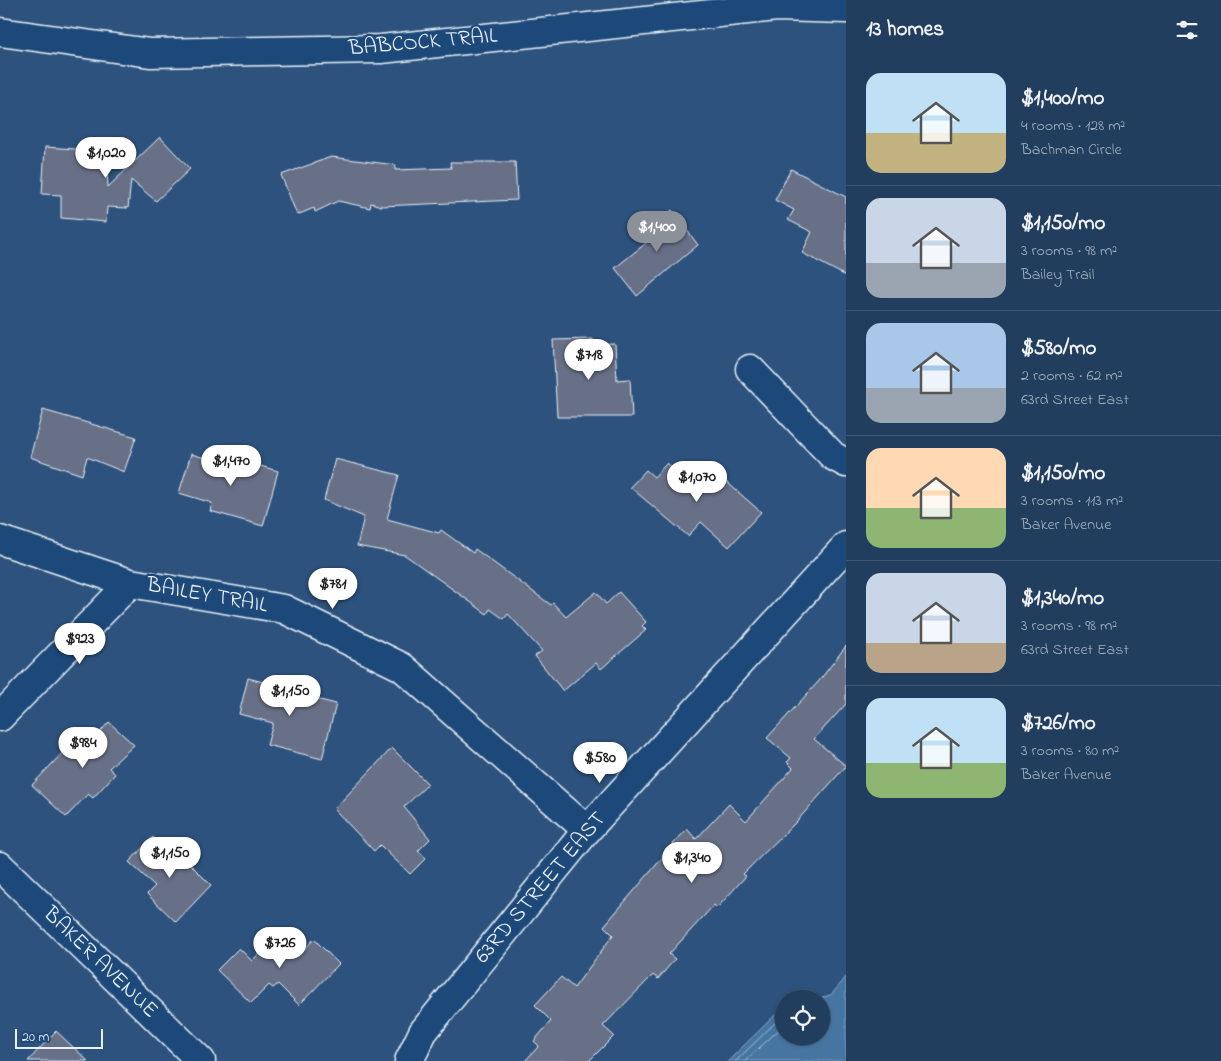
<!DOCTYPE html>
<meta charset="utf-8">
<style>
:root{--surface:#223e5e;--page:#2a4564;--text:#f1f3f6;--muted:#a2aebc;--line:#3f5773;--accent:#8c9099}
body{margin:0;font-family:"Indie Flower",sans-serif;background:var(--page);color:var(--text);height:100vh;display:flex;flex-direction:column;font-size:19px;white-space:nowrap}
*{box-sizing:border-box;margin:0}
p{font-size:16px;color:var(--muted)}
.icon{flex:none;width:28px;height:28px;fill:none;stroke:currentColor;stroke-width:2;stroke-linecap:round;stroke-linejoin:round}
.map{position:relative;flex:1;overflow:hidden}
.details{display:flex;flex-direction:column;background:var(--surface);width:375px}
.details>*{flex:none}
.controls{position:absolute;left:775px;top:990px;display:grid;gap:10px}
.controls a{display:grid;place-items:center;width:55px;height:55px;border-radius:50%;background:var(--surface);box-shadow:0 1px 4px #0004,0 0 0 1px var(--line);font-size:25px}
.scale{position:absolute;left:15px;bottom:12px;width:88px;box-sizing:border-box;padding-left:5px;border:2px solid #e8f1f8;border-top:0;font-size:14px;line-height:18px;white-space:nowrap;color:#e8f1f8;-webkit-text-stroke:4px #1f4a7a;paint-order:stroke}
.price{position:absolute;translate:-50% -42px;padding:0 11px;border-radius:18px;background:#fff;color:#222;font-size:16px;line-height:32px;filter:drop-shadow(0 1px 2px #0008)}
.price::after{content:'';position:absolute;left:50%;top:30px;width:15px;height:11px;margin-left:-8px;background:inherit;clip-path:polygon(0 0,100% 0,50% 100%)}
.price.selected{background:var(--accent);color:#fff}
ul{padding:0;list-style:none}
li{display:flex;align-items:center;gap:15px;height:125px;padding:0 20px}
li+li{border-top:1px solid var(--line)}
li span{display:grid;place-items:center;flex:none;width:140px;height:100px;border-radius:15px;color:#555}
li>.icon{margin-inline-start:auto}
span .icon{width:60px;height:60px;fill:#fffc;stroke-width:1}
li b{font-size:21px}
h2{display:flex;justify-content:space-between;align-items:center;height:60px;padding:0 20px;font-size:21px}
main{display:flex;flex:1;min-height:0}
.map>svg:first-child{display:block}
.water{fill:#4675a2;stroke:#87a7c4}
.lines{fill:none;stroke-linecap:round;stroke-linejoin:round}
.shore{stroke:#a7bfd6;stroke-width:1}
.building{fill:#677088;stroke:#e8f1f8}
.street-casing{stroke:#e8f1f8;stroke-width:31}
.secondary-casing{stroke:#e8f1f8;stroke-width:31}
.street{stroke:#1f4a7a;stroke-width:28}
.secondary{stroke:#1f4a7a;stroke-width:28}
.labels{text-anchor:middle;dominant-baseline:central;stroke-width:4.5;stroke-linejoin:round;paint-order:stroke}
.street-label{font-size:22px;fill:#e8f1f8;stroke:#1f4a7a}
</style>
<main>
<div class="map">
<svg width="846" height="1061" viewBox="0 0 846 1061">
<rect width="100%" height="100%" fill="#2d527d"/>
<filter id="ink" filterUnits="userSpaceOnUse"><feTurbulence type="fractalNoise" baseFrequency=".02" numOctaves="2"/><feDisplacementMap in="SourceGraphic" scale="10" xChannelSelector="R" yChannelSelector="G"/><feConvolveMatrix kernelMatrix="1 2 1 2 8 2 1 2 1" color-interpolation-filters="sRGB"/></filter>
<g filter="url(#ink)">
<path class="water" d="M 846,977 L 846,1061 L 728,1061 L 774,1016 L 784,1013 L 784,1036 L 821,1036 L 820,999 L 832,994 Z"/>
<g class="lines">
<g class="shore">
<path d="M 736,1061 L 777,1021 L 784,1018"/>
<path d="M 745,1061 L 784,1025"/>
</g>
</g>
<g class="building">
<path d="M 160,137 L 190,169 L 156,201 L 131,180 L 128,208 L 107,207 L 106,222 L 61,218 L 61,195 L 42,194 L 45,147 L 106,151 L 108,187 Z"/>
<path d="M 331,157 L 396,165 L 395,170 L 451,168 L 450,162 L 515,162 L 517,200 L 381,206 L 371,203 L 370,208 L 338,201 L 315,212 L 314,208 L 297,215 L 281,175 Z"/>
<path d="M 791,169 L 846,197 L 846,276 L 802,253 L 812,232 L 788,220 L 794,210 L 775,200 Z"/>
<path d="M 672,210 L 698,245 L 637,296 L 615,268 L 646,243 L 640,236 Z"/>
<path d="M 593,339 L 593,345 L 615,344 L 617,380 L 630,379 L 632,417 L 557,417 L 553,340 Z"/>
<path d="M 43,410 L 136,437 L 124,472 L 87,457 L 82,475 L 30,457 Z"/>
<path d="M 191,454 L 230,465 L 232,458 L 278,471 L 263,526 L 210,511 L 212,503 L 179,493 Z"/>
<path d="M 335,459 L 399,475 L 387,519 L 439,533 L 441,530 L 473,553 L 475,549 L 551,605 L 553,603 L 566,617 L 596,592 L 606,604 L 619,592 L 646,622 L 642,626 L 646,630 L 601,669 L 596,663 L 563,691 L 535,656 L 542,651 L 508,614 L 504,619 L 490,609 L 487,614 L 405,555 L 357,546 L 364,517 L 324,500 Z"/>
<path d="M 667,463 L 680,475 L 686,470 L 710,492 L 722,478 L 761,512 L 729,547 L 701,522 L 688,536 L 630,487 L 646,470 L 654,477 Z"/>
<path d="M 846,646 L 846,704 L 814,739 L 846,766 L 796,822 L 743,874 L 746,876 L 717,908 L 714,905 L 669,954 L 675,959 L 658,979 L 653,975 L 603,1026 L 614,1036 L 589,1061 L 525,1061 L 539,1046 L 534,1041 L 551,1021 L 535,1005 L 561,977 L 574,988 L 613,935 L 604,926 L 663,857 L 662,856 L 687,829 L 696,839 L 729,804 L 746,821 L 793,768 L 787,762 L 791,758 L 767,738 L 819,681 Z"/>
<path d="M 248,678 L 301,692 L 300,695 L 336,704 L 322,759 L 267,745 L 273,723 L 239,714 Z"/>
<path d="M 109,722 L 134,745 L 109,768 L 115,774 L 93,798 L 88,794 L 66,817 L 32,785 L 85,729 L 95,738 Z"/>
<path d="M 392,748 L 428,784 L 404,807 L 430,839 L 418,851 L 426,858 L 410,874 L 380,845 L 374,851 L 334,809 Z"/>
<path d="M 153,837 L 176,859 L 181,855 L 211,885 L 176,922 L 147,894 L 155,886 L 129,862 Z"/>
<path d="M 281,931 L 302,952 L 314,939 L 339,964 L 299,1005 L 278,984 L 273,988 L 269,985 L 251,1003 L 217,970 L 239,948 L 252,961 Z"/>
<path d="M 56,1031 L 88,1061 L 28,1061 Z"/>
</g>
<g class="lines">
<g class="street-casing">
<g id="street">
<path d="M 750,369 L 833,456 L 846,463"/>
<path d="M 0,540 L 130,583 L 284,609 L 402,667 L 587,830"/>
<path d="M 0,717 L 130,583"/>
<path d="M 0,866 L 201,1061"/>
<path d="M 409,1061 L 423,1032 L 587,830 L 846,546"/>
</g>
</g>
<g class="secondary-casing">
<path id="secondary" d="M 0,32 L 150,53 L 381,49 L 777,7 L 846,9"/>
</g>
<use href="#street" class="street"/>
<use href="#secondary" class="secondary"/>
</g>
</g>
<g class="labels">
<g class="street-label">
<text transform="translate(423 43) rotate(-5)">BABCOCK TRAIL</text>
<text transform="translate(207 596) rotate(10)">BAILEY TRAIL</text>
<text transform="translate(541 888) rotate(-50)">63RD STREET EAST</text>
<text transform="translate(100 963) rotate(44)">BAKER AVENUE</text>
</g>
</g>
</svg>
<div class="controls">
<a><svg class="icon" aria-label="locate" viewBox="0 0 24 24"><circle cx="12" cy="12" r="6"/><path d="M12 2v4M12 18v4M2 12h4M18 12h4"/></svg></a>
</div>
<div class="scale">20 m</div>
<b class="price" style="left:106px;top:179px">$1,020</b>
<b class="price selected" style="left:657px;top:253px">$1,400</b>
<b class="price" style="left:589px;top:381px">$718</b>
<b class="price" style="left:231px;top:487px">$1,470</b>
<b class="price" style="left:697px;top:503px">$1,070</b>
<b class="price" style="left:333px;top:610px">$781</b>
<b class="price" style="left:80px;top:665px">$923</b>
<b class="price" style="left:290px;top:717px">$1,150</b>
<b class="price" style="left:83px;top:769px">$984</b>
<b class="price" style="left:600px;top:784px">$580</b>
<b class="price" style="left:170px;top:879px">$1,150</b>
<b class="price" style="left:692px;top:884px">$1,340</b>
<b class="price" style="left:280px;top:969px">$726</b>
</div>
<section class="details">
<h2>13 homes<svg class="icon" aria-label="filters" viewBox="0 0 24 24"><path d="M4 7h16M4 17h16"/><circle cx="9" cy="7" r="2"/><circle cx="15" cy="17" r="2"/></svg></h2>
<ul>
<li><span style="background:linear-gradient(#bfe0f5 60%,#c2b280 0)"><svg class="icon" aria-label="home" viewBox="0 0 24 24"><path d="M3 11l9-7 9 7M6 9v11h12V9"/></svg></span><div><b>$1,400/mo</b><p>4 rooms · 128 m²</p><p>Bachman Circle</p></div></li>
<li><span style="background:linear-gradient(#c9d6e8 65%,#9aa5b1 0)"><svg class="icon" aria-label="home" viewBox="0 0 24 24"><path d="M3 11l9-7 9 7M6 9v11h12V9"/></svg></span><div><b>$1,150/mo</b><p>3 rooms · 98 m²</p><p>Bailey Trail</p></div></li>
<li><span style="background:linear-gradient(#a9c7e8 65%,#9aa5b1 0)"><svg class="icon" aria-label="home" viewBox="0 0 24 24"><path d="M3 11l9-7 9 7M6 9v11h12V9"/></svg></span><div><b>$580/mo</b><p>2 rooms · 62 m²</p><p>63rd Street East</p></div></li>
<li><span style="background:linear-gradient(#ffd9b3 60%,#8fb573 0)"><svg class="icon" aria-label="home" viewBox="0 0 24 24"><path d="M3 11l9-7 9 7M6 9v11h12V9"/></svg></span><div><b>$1,150/mo</b><p>3 rooms · 113 m²</p><p>Baker Avenue</p></div></li>
<li><span style="background:linear-gradient(#c9d6e8 70%,#b9a48a 0)"><svg class="icon" aria-label="home" viewBox="0 0 24 24"><path d="M3 11l9-7 9 7M6 9v11h12V9"/></svg></span><div><b>$1,340/mo</b><p>3 rooms · 98 m²</p><p>63rd Street East</p></div></li>
<li><span style="background:linear-gradient(#bfe0f5 65%,#8fb573 0)"><svg class="icon" aria-label="home" viewBox="0 0 24 24"><path d="M3 11l9-7 9 7M6 9v11h12V9"/></svg></span><div><b>$726/mo</b><p>3 rooms · 80 m²</p><p>Baker Avenue</p></div></li>
</ul>
</section>
</main>
